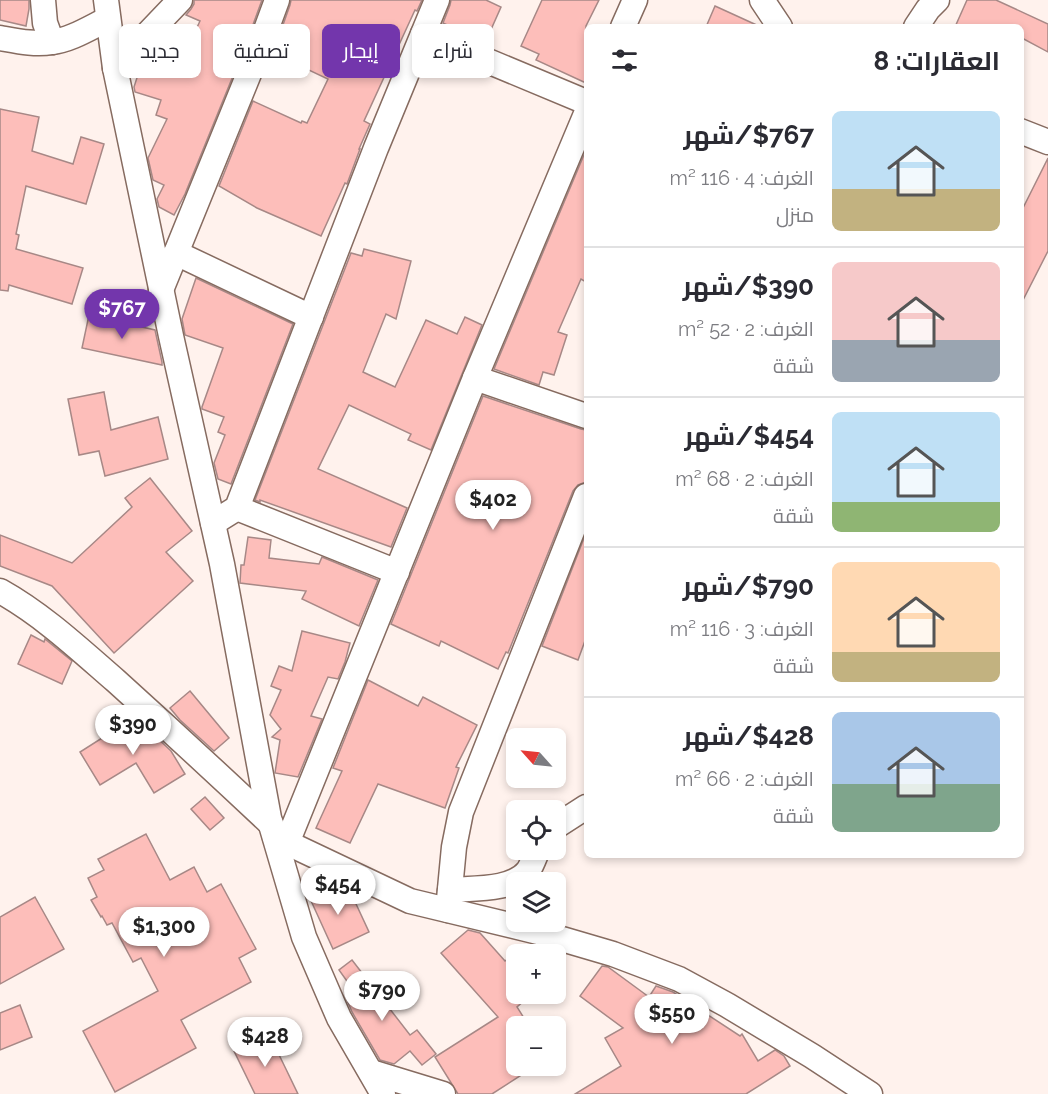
<!DOCTYPE html>
<html lang="ar">
<meta charset="utf-8">
<style>
:root{--surface:#fff;--page:#f7f7f7;--text:#2b2b33;--muted:#7c7c81;--line:#e1e1e2;--accent:#7336ac}
body{margin:0;font-family:Raleway,Cairo,sans-serif;background:var(--page);color:var(--text);direction:rtl;height:100vh;display:flex;flex-direction:column;font-size:22px;white-space:nowrap}
*{box-sizing:border-box;margin:0}
p{font-size:20px;color:var(--muted)}
.icon{flex:none;width:33px;height:33px;fill:none;stroke:currentColor;stroke-width:2;stroke-linecap:round;stroke-linejoin:round}
.map{position:relative;flex:1;overflow:hidden;direction:ltr}
.drawer{position:absolute;left:584px;top:24px;width:440px;height:834px;display:flex;flex-direction:column;background:var(--surface);border-radius:9px;box-shadow:0 3px 9px #0003;direction:rtl}
.drawer>*{flex:none}
.banner{position:absolute;left:18px;top:24px;width:476px;height:54px;direction:rtl;display:flex;gap:12px}
.needle{width:39px;rotate:297deg}
.controls{position:absolute;left:506px;top:728px;display:grid;gap:12px}
.controls a{display:grid;place-items:center;width:60px;height:60px;border-radius:9px;background:var(--surface);box-shadow:0 3px 9px #0003;font-size:30px}
.price{position:absolute;translate:-50% -51px;padding:0 14px;border-radius:21px;background:#fff;color:#222;font-size:20px;line-height:39px;filter:drop-shadow(0 2px 3px #0008)}
.price::after{content:'';position:absolute;left:50%;top:36px;width:18px;height:14px;margin-left:-9px;background:inherit;clip-path:polygon(0 0,100% 0,50% 100%)}
.price.on{background:var(--accent);color:#fff}
ul{padding:0;list-style:none}
li{display:flex;align-items:center;gap:18px;height:150px;padding:0 24px}
li+li{border-top:2px solid var(--line)}
li span{display:grid;place-items:center;flex:none;width:168px;height:120px;border-radius:9px;color:#555}
li>.icon{margin-inline-start:auto}
span .icon{width:72px;height:72px;fill:#fffc;stroke-width:1}
li b{font-size:26px}
h2{display:flex;justify-content:space-between;align-items:center;height:72px;padding:0 24px;font-size:26px}
.pill{padding:0 21px;border-radius:9px;background:var(--surface);box-shadow:0 3px 9px #0003;font-size:21px;line-height:54px}
.pill.on{background:var(--accent);color:#fff}
.map>svg:first-child{display:block}
.building{fill:#fdbeba;stroke:#a78886;stroke-width:1.5}
.lines{fill:none;stroke-linecap:round;stroke-linejoin:round}
.minor-casing{stroke:#866b60;stroke-width:27}
.minor{stroke:#fff;stroke-width:24}
</style>
<div class="map">
<svg width="1048" height="1094" viewBox="0 0 1048 1094">
<rect width="100%" height="100%" fill="#fff2ed"/>
<g class="building">
<path d="M 0,0 L 29,0 L 29,9 L 26,26 L 0,20 Z"/>
<path d="M 194,0 L 262,0 L 246,44 L 185,194 L 174,215 L 159,207 L 157,199 L 164,185 L 153,180 L 148,158 L 167,119 L 156,115 L 161,100 L 135,92 L 134,87 L 143,59 L 177,71 L 200,21 L 186,15 L 191,9 L 194,4 Z"/>
<path d="M 291,0 L 422,0 L 417,11 L 415,10 L 364,121 L 370,124 L 359,149 L 360,149 L 347,184 L 345,183 L 321,236 L 257,208 L 219,186 L 253,101 L 301,123 L 302,121 L 307,123 L 328,79 L 273,53 L 290,5 Z"/>
<path d="M 451,0 L 486,0 L 501,7 L 485,43 L 443,23 L 450,5 Z"/>
<path d="M 542,0 L 599,0 L 586,26 L 586,83 L 536,60 L 539,54 L 521,46 Z"/>
<path d="M 967,0 L 996,0 L 1048,24 L 1048,52 L 1020,37 L 1020,27 L 955,27 Z"/>
<path d="M 715,6 L 761,27 L 706,27 Z"/>
<path d="M 0,109 L 39,117 L 32,151 L 73,164 L 81,137 L 104,144 L 86,204 L 26,186 L 16,234 L 19,235 L 16,249 L 83,268 L 72,304 L 9,285 L 8,291 L 0,290 Z"/>
<path d="M 586,150 L 586,282 L 581,279 L 558,332 L 567,335 L 554,375 L 543,372 L 539,385 L 494,369 Z"/>
<path d="M 1048,158 L 1048,251 L 1020,306 L 1020,214 Z"/>
<path d="M 364,249 L 411,261 L 396,319 L 386,314 L 363,372 L 395,387 L 426,320 L 457,334 L 465,317 L 482,325 L 431,450 L 408,440 L 411,434 L 349,405 L 318,469 L 407,508 L 391,547 L 260,500 L 260,502 L 255,500 L 351,253 L 362,256 Z"/>
<path d="M 196,278 L 293,324 L 231,484 L 218,479 L 214,463 L 225,435 L 218,432 L 224,417 L 202,409 L 202,407 L 223,348 L 185,335 L 182,319 Z"/>
<path d="M 89,315 L 155,330 L 162,362 L 162,365 L 82,348 Z"/>
<path d="M 104,392 L 111,430 L 158,417 L 168,459 L 105,476 L 99,451 L 79,455 L 68,399 Z"/>
<path d="M 483,396 L 581,429 L 586,430 L 586,482 L 578,485 L 573,491 L 508,653 L 506,652 L 498,669 L 441,641 L 439,646 L 391,624 Z"/>
<path d="M 150,478 L 192,531 L 166,552 L 193,581 L 114,653 L 52,586 L 0,566 L 0,535 L 72,563 L 132,507 L 125,498 Z"/>
<path d="M 586,533 L 586,638 L 578,660 L 542,646 Z"/>
<path d="M 248,537 L 271,540 L 269,558 L 319,564 L 322,557 L 378,580 L 359,626 L 302,599 L 306,591 L 240,583 L 241,565 L 244,565 Z"/>
<path d="M 302,631 L 350,643 L 345,662 L 338,679 L 328,677 L 311,716 L 322,719 L 298,777 L 275,773 L 280,740 L 272,737 L 281,729 L 270,715 L 281,690 L 271,686 L 279,666 L 292,671 Z"/>
<path d="M 31,635 L 44,642 L 45,639 L 72,661 L 62,684 L 18,664 Z"/>
<path d="M 368,680 L 418,706 L 423,697 L 477,725 L 456,767 L 459,768 L 445,808 L 378,784 L 350,843 L 316,828 L 342,771 L 333,768 Z"/>
<path d="M 190,691 L 229,738 L 214,751 L 180,720 L 170,708 Z"/>
<path d="M 135,717 L 171,751 L 185,774 L 154,793 L 136,763 L 100,785 L 80,752 Z"/>
<path d="M 205,797 L 224,818 L 210,830 L 191,809 Z"/>
<path d="M 146,834 L 170,880 L 194,867 L 207,892 L 221,884 L 256,949 L 239,958 L 251,982 L 181,1020 L 196,1048 L 115,1092 L 83,1031 L 158,991 L 141,958 L 133,962 L 112,923 L 107,925 L 102,916 L 101,917 L 91,900 L 97,897 L 88,878 L 104,870 L 98,859 Z"/>
<path d="M 326,884 L 333,899 L 350,891 L 369,932 L 333,949 L 307,892 Z"/>
<path d="M 35,897 L 64,949 L 0,984 L 0,917 Z"/>
<path d="M 468,930 L 480,933 L 505,961 L 516,952 L 516,993 L 533,993 L 517,1007 L 529,1026 L 516,1026 L 516,1065 L 537,1065 L 492,1094 L 458,1094 L 435,1057 L 498,1017 L 441,953 Z"/>
<path d="M 352,960 L 410,1035 L 417,1030 L 436,1054 L 422,1065 L 410,1051 L 394,1064 L 380,1060 L 352,1012 L 346,998 L 354,991 L 339,970 Z"/>
<path d="M 602,966 L 608,967 L 649,997 L 656,986 L 673,992 L 740,1036 L 742,1034 L 758,1061 L 775,1050 L 784,1056 L 790,1066 L 746,1094 L 575,1094 L 621,1066 L 605,1038 L 623,1028 L 580,996 Z"/>
<path d="M 20,1005 L 32,1037 L 0,1050 L 0,1013 Z"/>
<path d="M 269,1034 L 298,1094 L 255,1094 L 234,1051 Z"/>
</g>
<g class="lines">
<g class="minor-casing">
<g id="minor">
<path d="M 43,0 L 45,23 L 52,42"/>
<path d="M 106,0 L 115,68 L 171,336 L 222,564 L 269,818 L 304,937 L 339,1018 L 383,1094"/>
<path d="M 762,0 L 780,27"/>
<path d="M 623,27 L 635,0"/>
<path d="M 916,27 L 928,9 L 937,0"/>
<path d="M 423,34 L 586,102"/>
<path d="M 0,38 C 17,41 35,45 52,42 C 71,40 91,27 108,19"/>
<path d="M 115,68 L 180,0"/>
<path d="M 1020,131 L 1048,142"/>
<path d="M 176,253 L 311,317"/>
<path d="M 161,290 L 259,49 L 277,0"/>
<path d="M 475,378 L 586,416"/>
<path d="M 237,508 L 397,572"/>
<path d="M 213,523 L 237,508 L 376,148 L 437,0"/>
<path d="M 0,591 C 43,615 79,649 116,681 C 168,728 220,776 271,824"/>
<path d="M 555,827 L 586,807"/>
<path d="M 275,837 L 410,901 L 538,932 L 613,954 L 679,979 L 727,1005 L 812,1056 L 870,1094"/>
<path d="M 287,843 L 475,378 L 586,114"/>
<path d="M 450,890 C 473,888 512,891 528,871 C 532,865 535,856 538,849"/>
<path d="M 448,910 L 454,847 L 461,812 L 586,496"/>
<path d="M 371,1072 L 443,1094"/>
</g>
</g>
<use href="#minor" class="minor"/>
</g>
</svg>
<div class="controls">
<a><svg class="needle" viewBox="-14 -14 28 28"><path d="M0-13l5 13h-10z" fill="#e53935"/><path d="M0 13l5-13h-10z" fill="#7c7c81"/></svg></a>
<a><svg class="icon" aria-label="locate" viewBox="0 0 24 24"><circle cx="12" cy="12" r="6"/><path d="M12 2v4M12 18v4M2 12h4M18 12h4"/></svg></a>
<a><svg class="icon" aria-label="layers" viewBox="0 0 24 24"><path d="M12 4l9 5-9 5-9-5zM3 14l9 5 9-5"/></svg></a>
<a>+</a>
<a>−</a>
</div>
<b class="price on" style="left:122px;top:340px">$767</b>
<b class="price" style="left:493px;top:531px">$402</b>
<b class="price" style="left:133px;top:756px">$390</b>
<b class="price" style="left:338px;top:916px">$454</b>
<b class="price" style="left:164px;top:958px">$1,300</b>
<b class="price" style="left:382px;top:1022px">$790</b>
<b class="price" style="left:672px;top:1045px">$550</b>
<b class="price" style="left:265px;top:1068px">$428</b>
<div class="banner">
<a class="pill">شراء</a>
<a class="pill on">إيجار</a>
<a class="pill">تصفية</a>
<a class="pill">جديد</a>
</div>
<section class="drawer">
<h2>العقارات: 8<svg class="icon" aria-label="filters" viewBox="0 0 24 24"><path d="M4 7h16M4 17h16"/><circle cx="9" cy="7" r="2"/><circle cx="15" cy="17" r="2"/></svg></h2>
<ul>
<li><span style="background:linear-gradient(#bfe0f5 65%,#c2b280 0)"><svg class="icon" aria-label="home" viewBox="0 0 24 24"><path d="M3 11l9-7 9 7M6 9v11h12V9"/></svg></span><div><b>$767/شهر</b><p>الغرف: 4 · 116 m²</p><p>منزل</p></div></li>
<li><span style="background:linear-gradient(#f6c9c9 65%,#9aa5b1 0)"><svg class="icon" aria-label="home" viewBox="0 0 24 24"><path d="M3 11l9-7 9 7M6 9v11h12V9"/></svg></span><div><b>$390/شهر</b><p>الغرف: 2 · 52 m²</p><p>شقة</p></div></li>
<li><span style="background:linear-gradient(#bfe0f5 75%,#8fb573 0)"><svg class="icon" aria-label="home" viewBox="0 0 24 24"><path d="M3 11l9-7 9 7M6 9v11h12V9"/></svg></span><div><b>$454/شهر</b><p>الغرف: 2 · 68 m²</p><p>شقة</p></div></li>
<li><span style="background:linear-gradient(#ffd9b3 75%,#c2b280 0)"><svg class="icon" aria-label="home" viewBox="0 0 24 24"><path d="M3 11l9-7 9 7M6 9v11h12V9"/></svg></span><div><b>$790/شهر</b><p>الغرف: 3 · 116 m²</p><p>شقة</p></div></li>
<li><span style="background:linear-gradient(#a9c7e8 60%,#7fa58c 0)"><svg class="icon" aria-label="home" viewBox="0 0 24 24"><path d="M3 11l9-7 9 7M6 9v11h12V9"/></svg></span><div><b>$428/شهر</b><p>الغرف: 2 · 66 m²</p><p>شقة</p></div></li>
</ul>
</section>
</div>
